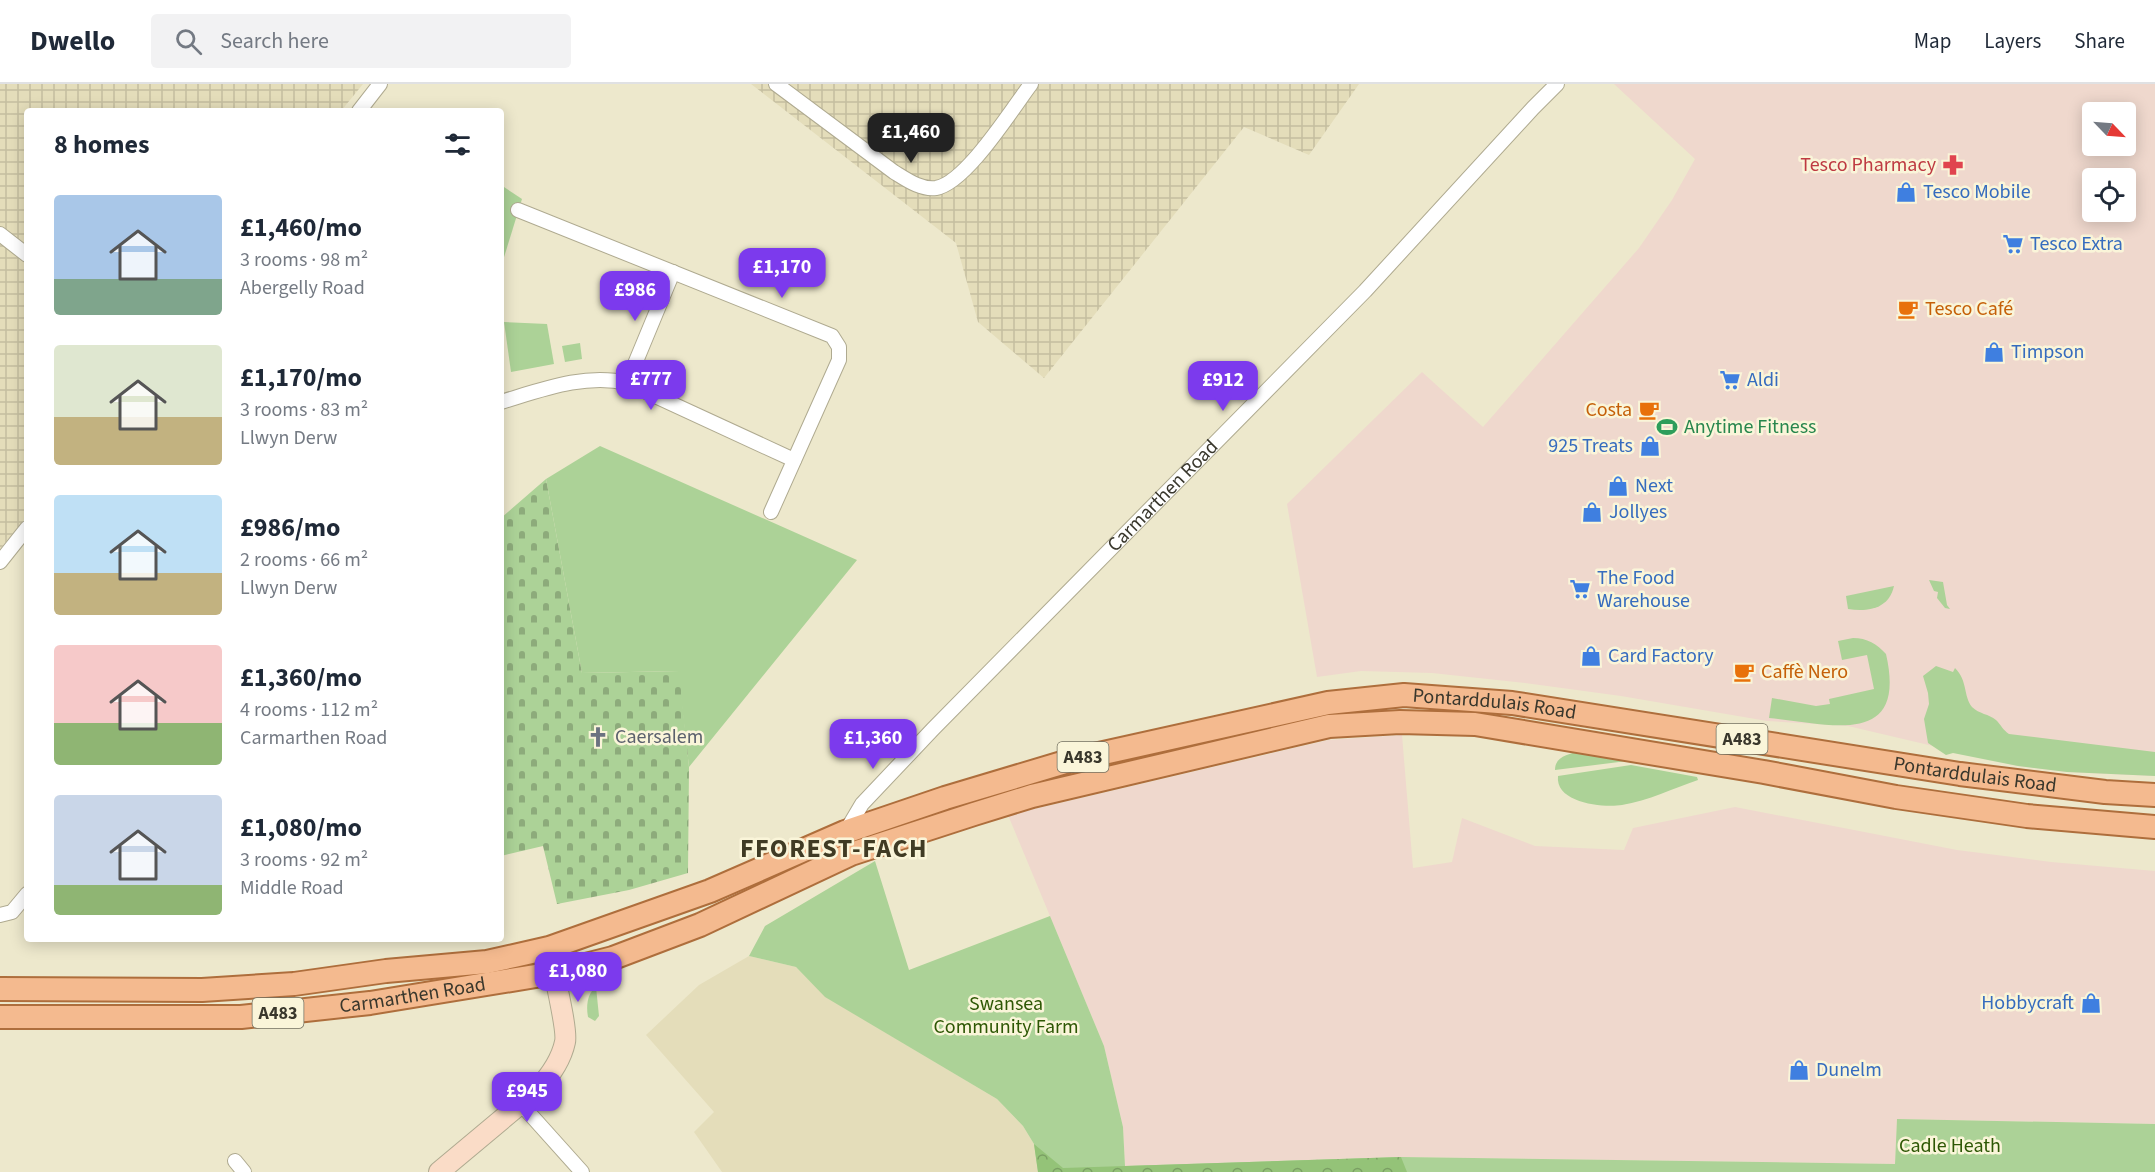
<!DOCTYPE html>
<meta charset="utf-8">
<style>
:root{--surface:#fff;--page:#f2f2f3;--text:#1f2937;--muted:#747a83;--line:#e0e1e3;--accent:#7c3aed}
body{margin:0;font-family:"Source Sans 3",sans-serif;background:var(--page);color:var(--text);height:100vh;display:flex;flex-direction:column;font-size:22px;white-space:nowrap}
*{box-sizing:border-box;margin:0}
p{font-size:20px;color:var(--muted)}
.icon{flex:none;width:33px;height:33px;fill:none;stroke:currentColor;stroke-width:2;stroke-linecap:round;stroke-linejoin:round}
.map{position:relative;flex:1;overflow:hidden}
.details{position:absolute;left:24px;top:24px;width:480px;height:834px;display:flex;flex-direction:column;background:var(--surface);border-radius:6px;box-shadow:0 3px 15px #0003}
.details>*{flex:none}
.needle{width:39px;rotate:115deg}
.buttons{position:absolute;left:2082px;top:18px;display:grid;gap:12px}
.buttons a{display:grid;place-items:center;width:54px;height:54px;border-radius:6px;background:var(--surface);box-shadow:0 3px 15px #0003;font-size:30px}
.price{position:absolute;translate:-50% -51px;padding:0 14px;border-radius:12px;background:var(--accent);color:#fff;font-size:20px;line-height:39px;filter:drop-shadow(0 2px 3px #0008)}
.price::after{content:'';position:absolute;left:50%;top:36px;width:18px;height:14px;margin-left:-9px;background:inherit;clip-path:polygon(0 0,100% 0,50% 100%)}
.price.on{background:#222;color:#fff}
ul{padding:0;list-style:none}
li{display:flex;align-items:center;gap:18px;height:150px;padding:0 30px}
li span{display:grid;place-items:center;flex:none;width:168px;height:120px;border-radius:6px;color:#555}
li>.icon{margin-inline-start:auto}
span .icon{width:72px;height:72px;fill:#fffc;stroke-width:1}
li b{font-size:26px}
h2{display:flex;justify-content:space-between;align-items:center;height:72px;padding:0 30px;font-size:26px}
header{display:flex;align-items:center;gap:36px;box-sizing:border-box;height:84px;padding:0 30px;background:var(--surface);border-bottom:2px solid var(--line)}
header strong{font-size:28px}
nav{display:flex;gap:33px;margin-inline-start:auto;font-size:21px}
.search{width:420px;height:54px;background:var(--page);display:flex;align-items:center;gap:15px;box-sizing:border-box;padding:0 21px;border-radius:6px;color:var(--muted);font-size:22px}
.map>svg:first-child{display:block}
.commercial{fill:#efd8cd;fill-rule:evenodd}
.industrial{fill:url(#industrial-grid)}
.built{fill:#e4ddba}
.green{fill:#acd297}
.forest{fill:url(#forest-crowns)}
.cemetery{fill:url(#cemetery-stones)}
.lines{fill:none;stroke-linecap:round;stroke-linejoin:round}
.street-casing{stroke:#afaa90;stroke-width:16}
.secondary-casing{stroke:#afaa90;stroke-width:22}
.primary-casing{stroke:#ae6e3c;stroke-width:26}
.street{stroke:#fff;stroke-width:14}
.secondary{stroke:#fadcc7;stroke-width:20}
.primary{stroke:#f4ba8f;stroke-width:22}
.labels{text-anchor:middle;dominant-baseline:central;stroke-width:5;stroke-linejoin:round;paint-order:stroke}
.shield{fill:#faf5d9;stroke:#737060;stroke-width:1.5}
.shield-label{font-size:18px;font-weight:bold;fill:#39372c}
.health-label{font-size:20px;fill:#be3a42;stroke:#faf5d9;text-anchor:end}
.shop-label{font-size:20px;fill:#366cbe;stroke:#faf5d9;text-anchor:start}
.food-label{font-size:20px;fill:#c56008;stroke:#faf5d9;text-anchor:start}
.leisure-label{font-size:20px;fill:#27864d;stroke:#faf5d9;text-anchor:start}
.street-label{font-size:20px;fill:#39372c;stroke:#faf5d9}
.worship-label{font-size:20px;fill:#5b616d;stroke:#faf5d9;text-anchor:start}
.park-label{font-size:20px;fill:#2d5704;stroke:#faf5d9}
.district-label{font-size:26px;font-weight:bold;letter-spacing:1.5px;fill:#403b24;stroke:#faf5d9}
</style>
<header>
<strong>Dwello</strong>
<div class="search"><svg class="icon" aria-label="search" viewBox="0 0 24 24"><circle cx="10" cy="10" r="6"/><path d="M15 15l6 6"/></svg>Search here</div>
<nav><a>Map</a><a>Layers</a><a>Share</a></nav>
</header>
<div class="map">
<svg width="2155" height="1088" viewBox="0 0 2155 1088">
<defs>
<pattern id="industrial-grid" width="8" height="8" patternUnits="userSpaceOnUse" patternTransform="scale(1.5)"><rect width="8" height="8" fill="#e4ddba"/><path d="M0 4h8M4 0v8" fill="none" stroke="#c4bea0"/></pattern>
<pattern id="forest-crowns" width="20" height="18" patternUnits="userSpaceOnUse" patternTransform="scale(1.5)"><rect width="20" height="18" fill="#94c378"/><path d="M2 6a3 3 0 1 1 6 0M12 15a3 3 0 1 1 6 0" fill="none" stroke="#7a9f63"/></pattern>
<pattern id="cemetery-stones" width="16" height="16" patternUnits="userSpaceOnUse" patternTransform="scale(1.5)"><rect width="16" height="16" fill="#acd297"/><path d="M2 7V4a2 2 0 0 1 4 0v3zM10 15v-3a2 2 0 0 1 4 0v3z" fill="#8dab7b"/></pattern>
</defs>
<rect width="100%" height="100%" fill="#ede8cc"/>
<g class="commercial">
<path d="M 1614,0 L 2155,0 L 2155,692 L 2067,688 L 2018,682 L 1848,642 L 1767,637 L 1621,612 L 1525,599 L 1432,589 L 1361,587 L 1317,593 L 1287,420 L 1422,288 L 1483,343 L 1639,164 L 1672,116 L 1695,75 ZM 2092,28 L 2126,28 L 2126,62 L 2092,62 ZM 2092,94 L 2126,94 L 2126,128 L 2092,128 Z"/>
<path d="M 1402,651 L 1413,784 L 1452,778 L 1462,734 L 1535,762 L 1624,766 L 1633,744 L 1735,723 L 1957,766 L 2051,778 L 2155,787 L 2155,1040 L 1897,1035 L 1895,1080 L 1401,1073 L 1125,1082 L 1123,1043 L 1104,962 L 1008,731 L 1328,656 Z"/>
</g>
<g class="industrial">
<path d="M 0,0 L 363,0 L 341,27 L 27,27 L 27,432 L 0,465 Z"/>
<path d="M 751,0 L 1359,0 L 1309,71 L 1244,43 L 1044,294 L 978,238 L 956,159 Z"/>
</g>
<path class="built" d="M 749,872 L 796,883 L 826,913 L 997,1015 L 1023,1042 L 1034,1060 L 1038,1088 L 722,1088 L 694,1048 L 714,1028 L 646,951 L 699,901 Z"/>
<g class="green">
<path d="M 501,101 L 522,115 L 501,183 Z"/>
<path d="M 504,238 L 547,240 L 554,280 L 511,288 Z"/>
<path d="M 580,259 L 582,275 L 565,278 L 562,262 Z"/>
<path d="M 600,362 L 857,476 L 689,683 L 678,587 L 582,589 L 546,395 Z"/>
<path d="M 1929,496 L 1943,498 L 1947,521 L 1950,525 L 1945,524 L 1937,514 L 1938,508 L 1934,507 Z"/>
<path d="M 1894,502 C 1889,525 1868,528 1848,525 L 1846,512 Z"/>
<path d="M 1853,554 C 1867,554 1877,560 1886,570 C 1908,666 1827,639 1769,634 L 1772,614 L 1816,622 L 1830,620 L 1829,615 L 1874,605 L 1867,571 L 1842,576 L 1838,557 Z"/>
<path d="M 1936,582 L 1953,588 L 1955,584 C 1968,597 1963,612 1972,623 C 1979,630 1989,630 1996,636 C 2001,641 2003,646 2009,650 L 2155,668 L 2155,692 L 2067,688 L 2018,682 L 1953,669 L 1946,671 L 1928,659 L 1924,635 L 1929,620 L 1928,609 L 1923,592 Z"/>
<path d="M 1581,667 L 1627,676 L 1627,677 L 1555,686 C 1555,672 1569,670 1581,667 Z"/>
<path d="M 1631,681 L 1697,693 L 1698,696 C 1674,704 1648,717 1622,721 C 1603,724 1555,719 1558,692 Z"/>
<path d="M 875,777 L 909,886 L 1050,832 L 1104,962 L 1123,1043 L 1125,1082 L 1401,1073 L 1895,1080 L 1897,1035 L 2155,1040 L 2155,1088 L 1038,1088 L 1034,1060 L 1023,1042 L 997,1015 L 825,913 L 796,883 L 749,872 L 765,842 Z"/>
<path d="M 596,903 L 599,932 L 595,937 L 588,933 C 586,922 587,910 596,903 Z"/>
</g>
<path class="forest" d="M 1034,1060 L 1063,1084 L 1401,1073 L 1407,1088 L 1038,1088 Z"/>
<path class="cemetery" d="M 546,395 L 582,589 L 679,587 L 689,683 L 688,789 L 629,806 L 557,820 L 543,762 L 501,772 L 501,434 Z"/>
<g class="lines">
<g class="street-casing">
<g id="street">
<path d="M 776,0 L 894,88 C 907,96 921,106 936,104 C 966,99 1012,25 1031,0"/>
<path d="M 359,27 L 380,0"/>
<path d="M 518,126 L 832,252 L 839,263 L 839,276 L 771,428"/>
<path d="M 0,150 L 27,171"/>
<path d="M 627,299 L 673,188"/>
<path d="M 501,318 C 541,306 585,289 627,299 L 794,376"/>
<path d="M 0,478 L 27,444"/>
<path id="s1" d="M 846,747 L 862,720 L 933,645 L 1365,207 L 1533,24 L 1557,0"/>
<path d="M 0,831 L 12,828 L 27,810"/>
<path d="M 521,1020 L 582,1088"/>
<path d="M 235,1077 L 244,1088"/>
</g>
</g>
<g class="secondary-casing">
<path id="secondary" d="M 439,1088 L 537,1006 C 550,992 561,977 565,958 C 568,945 552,882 549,864"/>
</g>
<g class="primary-casing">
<g id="primary">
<path id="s2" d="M 0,905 L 202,906 L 294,900 L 386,887 L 487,878 L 514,872 L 549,864 L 710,807 L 845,748 L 945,714 L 1072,676 L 1328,619 L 1404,611 L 1512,619 L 1960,690 L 2105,708 L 2155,711"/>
<path id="s3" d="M 0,933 L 241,933 L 370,919 L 554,889 L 613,874 L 700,841 L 851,770 L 974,730 L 1032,712 L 1329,642 L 1400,638 L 1475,640 L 1764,688 L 1896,713 L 2027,732 L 2155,743"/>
</g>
</g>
<use href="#street" class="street"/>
<use href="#secondary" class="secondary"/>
<use href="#primary" class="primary"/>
</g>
<defs>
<g id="pharmacy-bare" transform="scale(1.62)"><path d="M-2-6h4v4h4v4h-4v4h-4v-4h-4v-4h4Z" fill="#e0444e" stroke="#faf5d9" stroke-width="2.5" paint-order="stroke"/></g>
<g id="shop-bare" transform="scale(1.62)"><path d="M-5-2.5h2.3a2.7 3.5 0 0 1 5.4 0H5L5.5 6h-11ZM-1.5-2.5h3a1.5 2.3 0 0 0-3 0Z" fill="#3f7fe0" stroke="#faf5d9" stroke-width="2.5" paint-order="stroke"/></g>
<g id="supermarket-bare" transform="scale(1.62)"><path d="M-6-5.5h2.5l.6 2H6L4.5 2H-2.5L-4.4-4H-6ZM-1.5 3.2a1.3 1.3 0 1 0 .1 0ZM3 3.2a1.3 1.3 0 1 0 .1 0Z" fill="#3f7fe0" stroke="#faf5d9" stroke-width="2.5" paint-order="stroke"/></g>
<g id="cafe-bare" transform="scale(1.62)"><path d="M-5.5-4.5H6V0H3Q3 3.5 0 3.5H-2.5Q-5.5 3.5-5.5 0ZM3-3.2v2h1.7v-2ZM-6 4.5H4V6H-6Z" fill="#e8710a" stroke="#faf5d9" stroke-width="2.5" paint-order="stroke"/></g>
<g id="stadium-bare" transform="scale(1.62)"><path d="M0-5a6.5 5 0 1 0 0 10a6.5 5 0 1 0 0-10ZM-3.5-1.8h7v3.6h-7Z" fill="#2e9e5b" stroke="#faf5d9" stroke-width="2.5" paint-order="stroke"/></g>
<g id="church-bare" transform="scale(1.62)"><path d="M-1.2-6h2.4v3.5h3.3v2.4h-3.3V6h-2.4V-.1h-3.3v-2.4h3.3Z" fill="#6b7280" stroke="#faf5d9" stroke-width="2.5" paint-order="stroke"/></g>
</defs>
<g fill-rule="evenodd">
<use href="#pharmacy-bare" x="1953" y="81"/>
<use href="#shop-bare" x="1906" y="108"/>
<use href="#supermarket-bare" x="2013" y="160"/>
<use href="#cafe-bare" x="1908" y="225"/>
<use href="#shop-bare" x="1994" y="268"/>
<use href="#supermarket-bare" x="1730" y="296"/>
<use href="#cafe-bare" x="1649" y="326"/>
<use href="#stadium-bare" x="1667" y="343"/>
<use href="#shop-bare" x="1650" y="362"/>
<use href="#shop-bare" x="1618" y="402"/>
<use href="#shop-bare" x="1592" y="428"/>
<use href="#supermarket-bare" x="1580" y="505"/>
<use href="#shop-bare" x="1591" y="572"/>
<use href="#cafe-bare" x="1744" y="588"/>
<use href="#church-bare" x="598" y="653"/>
<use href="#shop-bare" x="2091" y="919"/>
<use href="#shop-bare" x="1799" y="986"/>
</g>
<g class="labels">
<g class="shield">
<rect x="1716.5" y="640" width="51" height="30" rx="4.5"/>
<rect x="1057.5" y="658" width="51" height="30" rx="4.5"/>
<rect x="252.5" y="914" width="51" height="30" rx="4.5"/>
</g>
<g class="shield-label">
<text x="1742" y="655">A483</text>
<text x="1083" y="673">A483</text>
<text x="278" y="929">A483</text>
</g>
<g class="health-label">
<text x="1936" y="81">Tesco Pharmacy</text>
</g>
<g class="shop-label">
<text x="1923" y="108">Tesco Mobile</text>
<text x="2030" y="160">Tesco Extra</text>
<text x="2011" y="268">Timpson</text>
<text x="1747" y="296">Aldi</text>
<text x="1633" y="362" text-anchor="end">925 Treats</text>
<text x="1635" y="402">Next</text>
<text x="1609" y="428">Jollyes</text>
<text x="1597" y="494">The Food<tspan x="1597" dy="23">Warehouse</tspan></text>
<text x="1608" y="572">Card Factory</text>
<text x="2074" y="919" text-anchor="end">Hobbycraft</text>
<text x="1816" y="986">Dunelm</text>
</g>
<g class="food-label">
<text x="1925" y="225">Tesco Café</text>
<text x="1632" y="326" text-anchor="end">Costa</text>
<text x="1761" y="588">Caffè Nero</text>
</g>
<g class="leisure-label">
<text x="1684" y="343">Anytime Fitness</text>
</g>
<g class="street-label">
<text stroke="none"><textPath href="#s1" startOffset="462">Carmarthen Road</textPath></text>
<text stroke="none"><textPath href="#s2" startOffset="1538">Pontarddulais Road</textPath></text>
<text stroke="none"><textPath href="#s2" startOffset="2024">Pontarddulais Road</textPath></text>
<text stroke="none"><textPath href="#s3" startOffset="414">Carmarthen Road</textPath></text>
</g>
<g class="worship-label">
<text x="615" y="653">Caersalem</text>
</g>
<g class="park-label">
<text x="1006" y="920">Swansea<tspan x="1006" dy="23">Community Farm</tspan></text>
<text x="1950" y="1062">Cadle Heath</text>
</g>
<g class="district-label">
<text x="834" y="764">FFOREST-FACH</text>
</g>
</g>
</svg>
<div class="buttons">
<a><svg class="needle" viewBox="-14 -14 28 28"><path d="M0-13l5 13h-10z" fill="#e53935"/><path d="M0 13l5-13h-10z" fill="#747a83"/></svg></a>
<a><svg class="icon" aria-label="locate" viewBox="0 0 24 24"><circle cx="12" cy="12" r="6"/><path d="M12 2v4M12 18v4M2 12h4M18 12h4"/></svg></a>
</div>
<b class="price on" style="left:911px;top:80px">£1,460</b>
<b class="price" style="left:782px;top:215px">£1,170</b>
<b class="price" style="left:635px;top:238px">£986</b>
<b class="price" style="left:651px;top:327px">£777</b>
<b class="price" style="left:1223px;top:328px">£912</b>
<b class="price" style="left:873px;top:686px">£1,360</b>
<b class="price" style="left:578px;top:919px">£1,080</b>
<b class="price" style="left:527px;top:1039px">£945</b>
<section class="details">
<h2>8 homes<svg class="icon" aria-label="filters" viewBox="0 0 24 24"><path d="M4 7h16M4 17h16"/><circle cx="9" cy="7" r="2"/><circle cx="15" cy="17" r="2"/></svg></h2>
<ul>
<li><span style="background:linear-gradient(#a9c7e8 70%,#7fa58c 0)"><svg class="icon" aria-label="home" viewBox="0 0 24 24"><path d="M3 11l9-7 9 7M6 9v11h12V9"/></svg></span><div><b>£1,460/mo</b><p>3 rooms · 98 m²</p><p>Abergelly Road</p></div></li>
<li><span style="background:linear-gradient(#dfe7d0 60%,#c2b280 0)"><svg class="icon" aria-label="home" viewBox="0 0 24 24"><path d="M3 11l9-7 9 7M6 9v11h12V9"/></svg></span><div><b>£1,170/mo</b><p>3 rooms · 83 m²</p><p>Llwyn Derw</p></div></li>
<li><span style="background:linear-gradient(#bfe0f5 65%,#c2b280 0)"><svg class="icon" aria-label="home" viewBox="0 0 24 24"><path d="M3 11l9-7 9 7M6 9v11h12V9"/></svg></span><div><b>£986/mo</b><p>2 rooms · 66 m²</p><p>Llwyn Derw</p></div></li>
<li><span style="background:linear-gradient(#f6c9c9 65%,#8fb573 0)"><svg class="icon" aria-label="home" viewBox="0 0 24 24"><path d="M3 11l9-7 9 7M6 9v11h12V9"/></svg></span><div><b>£1,360/mo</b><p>4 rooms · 112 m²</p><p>Carmarthen Road</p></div></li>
<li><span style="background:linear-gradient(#c9d6e8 75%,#8fb573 0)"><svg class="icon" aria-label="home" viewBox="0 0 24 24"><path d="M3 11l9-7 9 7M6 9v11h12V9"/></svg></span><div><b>£1,080/mo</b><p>3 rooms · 92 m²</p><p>Middle Road</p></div></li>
</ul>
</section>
</div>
